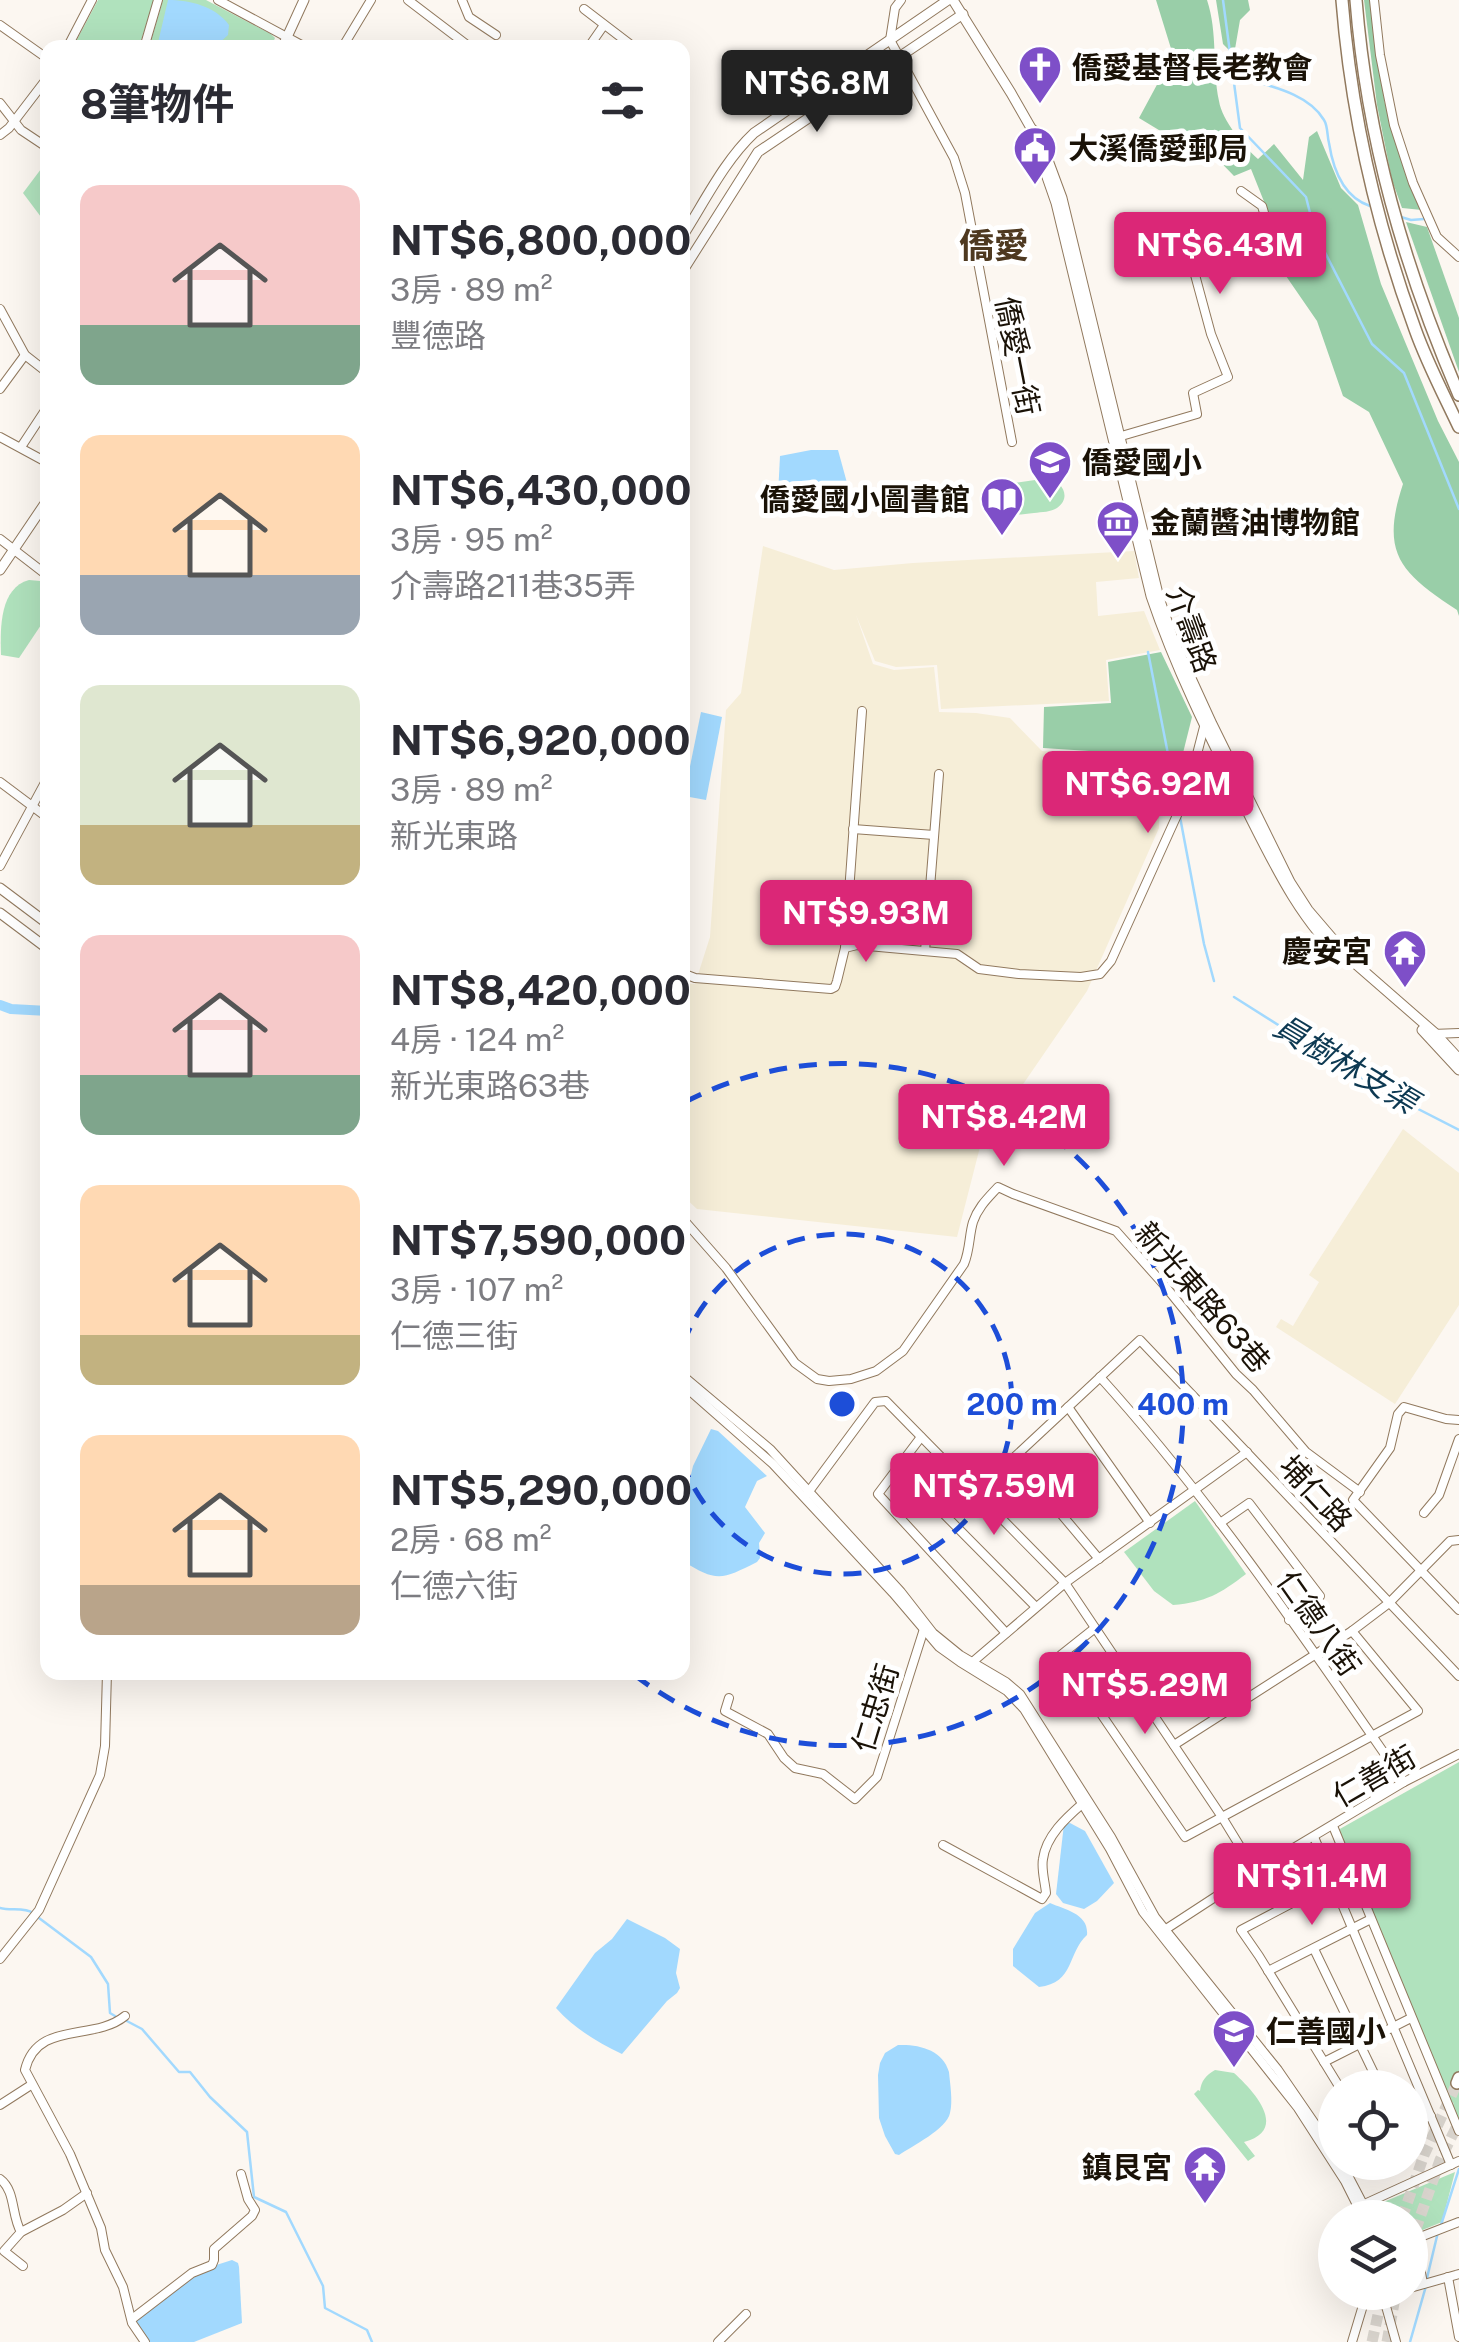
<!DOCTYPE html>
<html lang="zh-TW">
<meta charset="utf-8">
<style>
:root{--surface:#fff;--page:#f7f7f7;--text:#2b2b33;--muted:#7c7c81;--accent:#db2777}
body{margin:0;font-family:"Public Sans","Noto Sans TC",sans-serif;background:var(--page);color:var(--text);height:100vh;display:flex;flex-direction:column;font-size:38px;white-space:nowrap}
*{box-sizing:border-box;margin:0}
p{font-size:32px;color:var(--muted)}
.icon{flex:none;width:55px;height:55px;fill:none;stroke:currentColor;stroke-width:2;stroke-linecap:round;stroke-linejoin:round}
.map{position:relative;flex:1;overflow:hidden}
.side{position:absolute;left:40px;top:40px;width:650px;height:1640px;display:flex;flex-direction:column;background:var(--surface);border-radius:20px;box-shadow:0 10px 40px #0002}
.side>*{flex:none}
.tools{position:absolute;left:1318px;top:2070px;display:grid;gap:20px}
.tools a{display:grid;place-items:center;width:110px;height:110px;border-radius:50%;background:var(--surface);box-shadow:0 10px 40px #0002;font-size:50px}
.price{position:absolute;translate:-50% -85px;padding:0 22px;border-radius:10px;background:var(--accent);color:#fff;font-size:32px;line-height:65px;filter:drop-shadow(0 2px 5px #0008)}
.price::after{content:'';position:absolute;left:50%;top:60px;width:30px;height:22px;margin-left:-15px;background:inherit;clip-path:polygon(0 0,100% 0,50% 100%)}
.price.on{background:#222;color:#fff}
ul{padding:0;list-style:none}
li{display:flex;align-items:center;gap:30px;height:250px;padding:0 40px}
li span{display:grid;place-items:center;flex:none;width:280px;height:200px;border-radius:20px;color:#555}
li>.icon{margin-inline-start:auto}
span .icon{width:120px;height:120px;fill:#fffc;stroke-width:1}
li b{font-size:42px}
h2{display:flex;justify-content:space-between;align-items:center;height:120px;padding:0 40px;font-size:42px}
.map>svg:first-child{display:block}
.industrial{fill:#f6eed8}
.green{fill:#b0e2bd}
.forest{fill:#99cea8}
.water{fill:#a2d9fe}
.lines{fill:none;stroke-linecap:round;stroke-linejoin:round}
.stream{stroke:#a2d9fe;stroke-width:2.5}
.river{stroke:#a2d9fe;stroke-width:10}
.highway-tunnel{stroke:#dad5ce;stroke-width:11;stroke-dasharray:11 5.5;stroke-linecap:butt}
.minor-casing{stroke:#91795e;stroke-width:10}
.major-casing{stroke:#91795e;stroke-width:11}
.highway-casing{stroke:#91795e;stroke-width:14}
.minor{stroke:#fff;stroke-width:8}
.major{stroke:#fff;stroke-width:9}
.highway{stroke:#fff;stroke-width:11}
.ring{fill:none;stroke:#1d4ed8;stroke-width:5;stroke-dasharray:18 12}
.labels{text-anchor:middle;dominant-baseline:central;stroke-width:10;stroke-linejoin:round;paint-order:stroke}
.poi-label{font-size:30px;font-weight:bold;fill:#1a1207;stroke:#fff;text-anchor:start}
.street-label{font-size:30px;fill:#1a1207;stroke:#fff}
.water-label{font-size:32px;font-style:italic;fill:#0d3952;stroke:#fff}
.quarter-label{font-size:35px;font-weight:bold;fill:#4e3920;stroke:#fff}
.centre{fill:#1d4ed8;stroke:#fff;stroke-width:5}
.ring-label{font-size:30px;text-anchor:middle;font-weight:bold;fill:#1d4ed8;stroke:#fff;stroke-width:10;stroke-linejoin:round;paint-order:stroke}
</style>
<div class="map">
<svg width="1459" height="2342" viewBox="0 0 1459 2342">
<rect width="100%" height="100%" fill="#fcf7f1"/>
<g class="industrial">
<path d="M 763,546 L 834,570 L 913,563 L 1134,551 L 1139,578 L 1096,582 L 1098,616 L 1144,611 L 1160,650 L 1106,660 L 1109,701 L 941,709 L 937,665 L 896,667 L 875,661 L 856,615 L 873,664 L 894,670 L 934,667 L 939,712 L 976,713 L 1010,718 L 1042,751 L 1159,759 L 1159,828 L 1087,991 L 980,1147 L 957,1237 L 697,1209 L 683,1196 L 683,983 L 695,984 L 710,937 L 726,710 L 741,693 Z"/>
<path d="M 1403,1129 L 1459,1173 L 1459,1305 L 1395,1404 L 1276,1327 L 1281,1319 L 1293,1326 L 1319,1282 L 1309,1275 Z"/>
</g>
<g class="green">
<path d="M 98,0 L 154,0 L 139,47 L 73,47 Z"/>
<path d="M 163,0 L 206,0 L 271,34 L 275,38 L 271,47 L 149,48 Z"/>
<path d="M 47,161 L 47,225 L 23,193 Z"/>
<path d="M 1049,478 C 1062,482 1072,497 1057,508 C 1051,512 1042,512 1034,513 C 1016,515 1000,519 999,495 L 1007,484 Z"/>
<path d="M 29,580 L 40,581 L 47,589 L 47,616 L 19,658 L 1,655 C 0,627 0,588 29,580 Z"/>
<path d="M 1195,1501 L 1246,1574 C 1220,1594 1206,1602 1173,1605 L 1154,1591 L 1124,1552 Z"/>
<path d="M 1459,1762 L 1459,2127 L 1338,1830 Z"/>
<path d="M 1215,2070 L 1234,2073 C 1255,2092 1289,2130 1244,2142 L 1255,2156 L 1248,2161 L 1194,2094 L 1198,2090 L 1200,2091 C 1201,2081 1206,2075 1215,2070 Z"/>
<path d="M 1455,2172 L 1442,2222 L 1410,2235 L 1410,2218 L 1376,2217 L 1374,2206 Z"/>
</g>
<g class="forest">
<path d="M 1156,0 L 1207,0 C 1218,33 1212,68 1219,101 C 1222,120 1244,147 1258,159 L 1274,144 L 1303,180 L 1309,137 L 1317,131 L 1341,188 L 1358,205 L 1381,284 L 1438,421 L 1459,462 L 1459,616 L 1457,610 C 1400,573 1380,553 1403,484 L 1369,412 L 1343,396 L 1317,321 L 1286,276 L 1275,229 L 1251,169 L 1234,176 L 1198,139 L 1177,141 L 1139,118 L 1173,55 Z"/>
<path d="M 1216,0 L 1248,0 L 1250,10 L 1240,20 L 1235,49 L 1228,49 L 1223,44 Z"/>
<path d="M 1364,0 L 1371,0 L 1374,37 L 1385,104 L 1422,210 L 1402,208 L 1392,180 L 1377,105 Z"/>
<path d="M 1406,222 L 1427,227 L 1459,318 L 1459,372 Z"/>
<path d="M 1161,652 L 1192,717 L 1182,757 L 1043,748 L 1044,707 L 1111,703 L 1108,662 Z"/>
</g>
<g class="water">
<path d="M 168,0 C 190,0 215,6 229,25 L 228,35 L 215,47 L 157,47 Z"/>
<path d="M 811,450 L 838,450 L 855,512 L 778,495 L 780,456 Z"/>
<path d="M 701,712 L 722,717 L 706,800 L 684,796 Z"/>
<path d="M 711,1429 L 718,1431 L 767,1476 L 757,1481 L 745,1507 L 765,1533 L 759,1543 L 760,1558 L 757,1562 C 723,1579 717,1583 683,1561 L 683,1489 L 689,1483 L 693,1466 Z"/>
<path d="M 1070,1823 L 1085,1831 L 1114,1883 L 1097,1901 L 1084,1909 L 1063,1903 L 1056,1894 L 1064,1824 Z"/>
<path d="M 1050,1903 C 1066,1910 1089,1914 1087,1935 C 1067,1953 1075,1983 1039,1987 L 1013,1966 L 1013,1949 L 1035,1913 Z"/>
<path d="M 627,1919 L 665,1938 L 680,1949 L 676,1973 L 680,1988 L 677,1993 L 667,2001 L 622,2054 C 597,2042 575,2029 556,2008 L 595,1953 L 612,1939 Z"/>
<path d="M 898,2045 C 919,2044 943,2050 949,2072 C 950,2084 953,2101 950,2113 C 947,2129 912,2146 899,2155 L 895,2154 L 885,2136 L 879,2118 L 878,2075 L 880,2063 L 885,2053 Z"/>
<path d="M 232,2260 L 238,2263 L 239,2267 L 242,2323 L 194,2342 L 148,2342 L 135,2322 L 137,2319 L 193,2277 L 207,2268 Z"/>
</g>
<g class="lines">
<g class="stream">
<path d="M 1223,0 L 1240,128 L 1306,197 L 1315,233 L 1372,344 L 1404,373 L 1459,509"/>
<path d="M 1233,75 C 1263,85 1307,91 1324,120 C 1328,126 1327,136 1329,143 C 1333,169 1343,197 1370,206"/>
<path d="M 1401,217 L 1411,220 L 1424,219"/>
<path d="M 1148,652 L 1177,800"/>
<path d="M 1180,817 L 1204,944 L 1214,981"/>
<path d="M 1234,997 L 1381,1090 L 1459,1130"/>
<path d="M 0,1908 C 10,1911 25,1907 33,1913"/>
<path d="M 39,1918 L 91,1957 L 108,1984 L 110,2013 L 115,2016"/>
<path d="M 123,2019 L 142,2029 L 179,2072 L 190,2072 L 210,2097 L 247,2132 L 254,2197 L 286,2212 L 323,2286 L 325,2308 L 367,2330 L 372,2342"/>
<path d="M 1441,2225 L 1459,2169"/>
<path d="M 1427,2278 L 1438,2232"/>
<path d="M 1410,2342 L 1426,2286"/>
</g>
<path class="river" d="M 0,1005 L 11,1009 L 48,1011"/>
<g class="highway-tunnel">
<path d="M 1402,2218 L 1424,2155 L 1457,2083"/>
<path d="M 1410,2246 L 1440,2160 L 1459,2122"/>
<path d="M 1372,2342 L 1383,2292"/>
<path d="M 1387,2342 L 1396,2292"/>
</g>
<g class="minor-casing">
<g id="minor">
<path d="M 218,0 L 307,48"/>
<path d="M 408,0 L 471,48"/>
<path d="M 462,0 L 469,17 L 496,35"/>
<path d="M 901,0 L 895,8 L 890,40 L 954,158 L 965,193 L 1012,442"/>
<path d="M 1374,0 L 1380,55 L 1394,125 L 1413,183 L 1437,237 L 1459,257"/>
<path d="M 584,9 L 635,48"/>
<path d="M 0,25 L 48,59"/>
<path d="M 67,48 L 92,0"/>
<path d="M 144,48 L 158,0"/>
<path d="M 342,48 L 371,0"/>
<path d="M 588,48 L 604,25"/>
<path d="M 0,103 L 21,130 L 48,148"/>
<path d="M 0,135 L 9,128 L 48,77"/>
<path d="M 1241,191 L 1262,206 L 1272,240"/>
<path d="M 0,309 L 25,355 L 48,373"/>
<path d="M 0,389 L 25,355"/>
<path d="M 0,437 L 48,463"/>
<path d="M 1118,437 L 1197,414 L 1193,393 L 1228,377 L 1211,334 L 1191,260 L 1261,242"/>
<path d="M 21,447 L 48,406"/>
<path d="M 0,539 L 48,576"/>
<path d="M 0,782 L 48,818"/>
<path d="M 853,829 L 934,835"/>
<path d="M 0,866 L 48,777"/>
<path d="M 845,948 L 862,711"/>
<path d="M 925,951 L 939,774"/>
<path d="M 682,973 L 695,978 L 831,989 L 835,987 L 837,981 L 845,948 L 857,945 L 957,954 L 979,969 L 1019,974 L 1081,977 L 1100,974 L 1111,961 L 1187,793 L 1204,727 L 1208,725"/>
<path d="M 1432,1034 L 1459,1033"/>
<path d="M 682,1218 L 726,1268 L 795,1363 L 817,1379 L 829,1381 L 851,1379 L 876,1371 L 903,1351 L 964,1264 C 970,1250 969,1235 973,1222 C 978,1207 988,1198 998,1187 L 1013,1194 L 1116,1231 L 1165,1286 L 1236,1374 L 1253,1390 L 1306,1452 L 1360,1492"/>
<path d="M 682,1375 L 770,1449 L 901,1592 L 933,1633 L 960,1655 L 1006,1682 L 1020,1694 L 1111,1837 L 1155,1917 L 1278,2070 L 1335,2153"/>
<path d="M 1100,1377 C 1213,1502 1308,1643 1404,1782"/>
<path d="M 682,1384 L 773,1464 L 893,1593 L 939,1647 L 960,1662 L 1007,1691 L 1024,1709 L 1110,1849 L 1143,1912 L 1298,2108 L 1345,2181 L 1358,2207 L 1361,2218"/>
<path d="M 1068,1407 L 1150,1523"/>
<path d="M 1459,1420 L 1446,1419 L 1404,1407 L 1398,1414 L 1390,1448 L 1353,1500 L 1459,1610"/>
<path d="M 921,1437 L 878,1494 L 1006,1633"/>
<path d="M 1014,1458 L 1099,1559"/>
<path d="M 977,1492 L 1140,1340 L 1459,1676"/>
<path d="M 807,1494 L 875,1402 L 886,1401 L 1065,1583 L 1222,1817 L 1255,1871"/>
<path d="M 925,1495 L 1036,1607"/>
<path d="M 1424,1513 L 1439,1495 L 1459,1439"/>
<path d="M 1220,1523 L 1249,1503 L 1320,1596 L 1289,1620"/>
<path d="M 1095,1628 L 1061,1655 L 1185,1837 L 1418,1711 L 1352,1631"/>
<path d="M 969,1665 L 1065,1583 L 1247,1452"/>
<path d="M 729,1698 L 725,1711 L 768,1734 L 784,1758 L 795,1768 L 823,1774 L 855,1799 L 877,1777 L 924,1629"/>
<path d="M 1174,1745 L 1352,1631 L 1389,1603 L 1450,1541 L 1459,1540"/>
<path d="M 1333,1826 L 1459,2131"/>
<path d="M 1314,1837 L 1451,2165"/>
<path d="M 943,1845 L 1042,1899 L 1046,1893 C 1045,1882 1041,1869 1043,1859 C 1046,1836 1066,1818 1082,1804"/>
<path d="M 1332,1882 L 1241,1930 L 1259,1956 L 1340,2088"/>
<path d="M 1163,1931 L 1255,1871 L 1404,1782 L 1459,1754"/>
<path d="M 1314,1949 L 1381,2088"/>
<path d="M 0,1959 L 39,1910 L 100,1775 L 105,1746 L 107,1672"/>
<path d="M 1268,1971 L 1371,1919"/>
<path d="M 125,2016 C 93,2042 37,2020 25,2070 L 70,2154 L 101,2228 L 105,2250 L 123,2287 L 132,2323 L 145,2342"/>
<path d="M 1324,2062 L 1411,2018"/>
<path d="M 0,2105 L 31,2085"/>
<path d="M 1410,2123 L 1431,2116"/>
<path d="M 1341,2162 L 1363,2204 L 1367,2218"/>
<path d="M 0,2179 C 16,2191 11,2215 21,2232"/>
<path d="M 1358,2207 L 1459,2161"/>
<path d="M 23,2266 L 4,2251 L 21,2232 L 63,2210 L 87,2193"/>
<path d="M 1448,2277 L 1459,2337"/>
<path d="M 1423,2284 L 1415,2239 L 1459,2222"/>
<path d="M 1410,2288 L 1459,2274"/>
<path d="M 1382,2292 L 1396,2342"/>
<path d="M 132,2319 L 192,2273 L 212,2265 L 214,2260 L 214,2249 L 252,2216 L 255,2210 L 248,2199 L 241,2174"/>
<path d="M 718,2342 L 746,2314"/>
<path d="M 1352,2342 L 1367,2292"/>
</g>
</g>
<g class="major-casing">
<g id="major">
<path d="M 953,0 L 1011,93 L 1031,128 L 1039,136 L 1062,198 L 1159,598 L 1174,641 L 1212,724 L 1290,882 L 1308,910 L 1350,959 L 1436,1034 L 1459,1059"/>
<path d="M 282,48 L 304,0"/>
<path d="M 1031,131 L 1056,203 L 1151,596 C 1175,667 1208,734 1242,801 C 1271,858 1298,919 1347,963"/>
<path d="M 682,237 C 704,203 724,161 754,133 L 948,0"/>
<path d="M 682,272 L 758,152 L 963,14"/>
<path d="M 0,570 L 48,499"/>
<path d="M 0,888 L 48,924"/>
<path d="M 0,913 L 48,949"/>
<path d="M 1422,1030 L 1459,1070"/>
</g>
</g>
<g class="highway-casing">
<g id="highway">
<path d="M 1342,0 C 1351,113 1376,223 1415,329 C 1427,363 1444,395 1459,427"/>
<path d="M 1356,0 C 1367,139 1404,267 1459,395"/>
<path d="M 1457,2083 L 1459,2078"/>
</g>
</g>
<use href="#minor" class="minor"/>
<use href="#major" class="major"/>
<use href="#highway" class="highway"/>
</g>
<g class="ring">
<path d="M683 1344A170 170 0 1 1 683 1464"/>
<path d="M685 1102A341 341 0 1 1 632 1673"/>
</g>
<defs>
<g id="church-pin" transform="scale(2.25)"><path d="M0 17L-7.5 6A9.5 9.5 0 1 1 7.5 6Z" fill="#7e4fc8" stroke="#fff"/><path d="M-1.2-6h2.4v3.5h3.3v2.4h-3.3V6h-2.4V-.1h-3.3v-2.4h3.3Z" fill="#fff"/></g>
<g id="civic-pin" transform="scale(2.25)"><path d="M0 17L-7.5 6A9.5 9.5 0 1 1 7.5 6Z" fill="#7e4fc8" stroke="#fff"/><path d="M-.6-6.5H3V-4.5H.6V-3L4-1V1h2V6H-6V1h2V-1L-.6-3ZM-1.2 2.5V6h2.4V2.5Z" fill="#fff"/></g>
<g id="school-pin" transform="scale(2.25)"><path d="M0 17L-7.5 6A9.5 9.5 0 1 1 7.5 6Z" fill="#7e4fc8" stroke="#fff"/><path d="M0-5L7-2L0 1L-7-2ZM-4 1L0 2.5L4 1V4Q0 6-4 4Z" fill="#fff"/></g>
<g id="library-pin" transform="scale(2.25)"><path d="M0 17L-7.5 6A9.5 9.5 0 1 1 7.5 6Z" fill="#7e4fc8" stroke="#fff"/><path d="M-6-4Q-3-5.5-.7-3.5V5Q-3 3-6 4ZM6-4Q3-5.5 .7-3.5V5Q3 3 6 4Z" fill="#fff"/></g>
<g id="museum-pin" transform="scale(2.25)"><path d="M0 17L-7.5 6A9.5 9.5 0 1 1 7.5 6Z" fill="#7e4fc8" stroke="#fff"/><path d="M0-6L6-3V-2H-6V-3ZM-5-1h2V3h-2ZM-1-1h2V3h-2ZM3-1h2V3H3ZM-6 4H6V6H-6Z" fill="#fff"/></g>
<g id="temple-pin" transform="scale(2.25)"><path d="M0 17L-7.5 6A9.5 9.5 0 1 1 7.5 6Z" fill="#7e4fc8" stroke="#fff"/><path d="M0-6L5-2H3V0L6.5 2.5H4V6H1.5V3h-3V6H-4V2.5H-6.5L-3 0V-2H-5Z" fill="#fff"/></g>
</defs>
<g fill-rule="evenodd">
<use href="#church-pin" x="1040" y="67"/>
<use href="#civic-pin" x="1035" y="148"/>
<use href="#school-pin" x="1050" y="462"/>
<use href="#library-pin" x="1002" y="499"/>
<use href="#museum-pin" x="1118" y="522"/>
<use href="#temple-pin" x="1405" y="951"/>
<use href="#school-pin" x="1234" y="2031"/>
<use href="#temple-pin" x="1205" y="2167"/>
</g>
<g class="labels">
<g class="poi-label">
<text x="1072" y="67">僑愛基督長老教會</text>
<text x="1068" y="148">大溪僑愛郵局</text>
<text x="1082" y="462">僑愛國小</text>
<text x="970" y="499" text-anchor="end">僑愛國小圖書館</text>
<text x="1150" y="522">金蘭醬油博物館</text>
<text x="1372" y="951" text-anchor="end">慶安宮</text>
<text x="1266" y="2031">仁善國小</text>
<text x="1172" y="2167" text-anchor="end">鎮艮宮</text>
</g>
<g class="street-label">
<text transform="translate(1018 356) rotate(79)">僑愛一街</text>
<text transform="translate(1192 629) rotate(70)">介壽路</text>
<text transform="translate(1203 1297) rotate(49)">新光東路63巷</text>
<text transform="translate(1316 1493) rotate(47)">埔仁路</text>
<text transform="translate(1319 1623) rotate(55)">仁德八街</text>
<text transform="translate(875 1708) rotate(-73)">仁忠街</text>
<text transform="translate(1374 1776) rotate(-30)">仁善街</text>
</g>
<g class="water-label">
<text transform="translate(1346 1064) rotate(31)">員樹林支渠</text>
</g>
<g class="quarter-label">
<text x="994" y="245">僑愛</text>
</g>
</g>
<circle cx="842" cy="1404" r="15" class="centre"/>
<g class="ring-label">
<text x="1012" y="1415">200 m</text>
<text x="1183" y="1415">400 m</text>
</g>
</svg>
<div class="tools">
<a><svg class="icon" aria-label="locate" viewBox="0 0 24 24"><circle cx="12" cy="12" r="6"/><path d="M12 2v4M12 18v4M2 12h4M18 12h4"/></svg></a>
<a><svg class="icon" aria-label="layers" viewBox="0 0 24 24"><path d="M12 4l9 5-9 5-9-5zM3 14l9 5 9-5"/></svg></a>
</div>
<b class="price on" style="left:817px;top:135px">NT$6.8M</b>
<b class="price" style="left:1220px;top:297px">NT$6.43M</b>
<b class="price" style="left:1148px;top:836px">NT$6.92M</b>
<b class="price" style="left:866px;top:965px">NT$9.93M</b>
<b class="price" style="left:1004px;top:1169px">NT$8.42M</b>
<b class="price" style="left:994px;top:1538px">NT$7.59M</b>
<b class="price" style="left:1145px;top:1737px">NT$5.29M</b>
<b class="price" style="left:1312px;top:1928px">NT$11.4M</b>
<section class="side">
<h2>8筆物件<svg class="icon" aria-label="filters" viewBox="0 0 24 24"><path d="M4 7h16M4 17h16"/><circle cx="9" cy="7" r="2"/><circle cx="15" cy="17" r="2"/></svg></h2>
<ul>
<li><span style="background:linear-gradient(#f6c9c9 70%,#7fa58c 0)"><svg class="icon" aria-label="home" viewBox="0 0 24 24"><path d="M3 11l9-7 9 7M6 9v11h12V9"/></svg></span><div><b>NT$6,800,000</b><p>3房 · 89 m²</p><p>豐德路</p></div></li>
<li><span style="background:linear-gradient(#ffd9b3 70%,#9aa5b1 0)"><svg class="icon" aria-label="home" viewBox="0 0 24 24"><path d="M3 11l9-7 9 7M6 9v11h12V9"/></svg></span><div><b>NT$6,430,000</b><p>3房 · 95 m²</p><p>介壽路211巷35弄</p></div></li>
<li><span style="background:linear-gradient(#dfe7d0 70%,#c2b280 0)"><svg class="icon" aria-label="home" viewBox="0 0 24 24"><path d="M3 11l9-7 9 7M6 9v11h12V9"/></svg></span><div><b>NT$6,920,000</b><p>3房 · 89 m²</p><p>新光東路</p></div></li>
<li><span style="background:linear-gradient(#f6c9c9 70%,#7fa58c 0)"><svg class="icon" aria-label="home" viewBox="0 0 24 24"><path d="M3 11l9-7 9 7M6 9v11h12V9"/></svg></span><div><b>NT$8,420,000</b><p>4房 · 124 m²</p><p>新光東路63巷</p></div></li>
<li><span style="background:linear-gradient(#ffd9b3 75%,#c2b280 0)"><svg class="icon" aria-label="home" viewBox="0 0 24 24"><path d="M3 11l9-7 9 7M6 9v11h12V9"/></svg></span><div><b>NT$7,590,000</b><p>3房 · 107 m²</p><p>仁德三街</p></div></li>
<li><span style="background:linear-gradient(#ffd9b3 75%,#b9a48a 0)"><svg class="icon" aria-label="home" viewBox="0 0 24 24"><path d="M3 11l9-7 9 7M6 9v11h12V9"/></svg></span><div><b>NT$5,290,000</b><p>2房 · 68 m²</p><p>仁德六街</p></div></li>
</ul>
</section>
</div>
